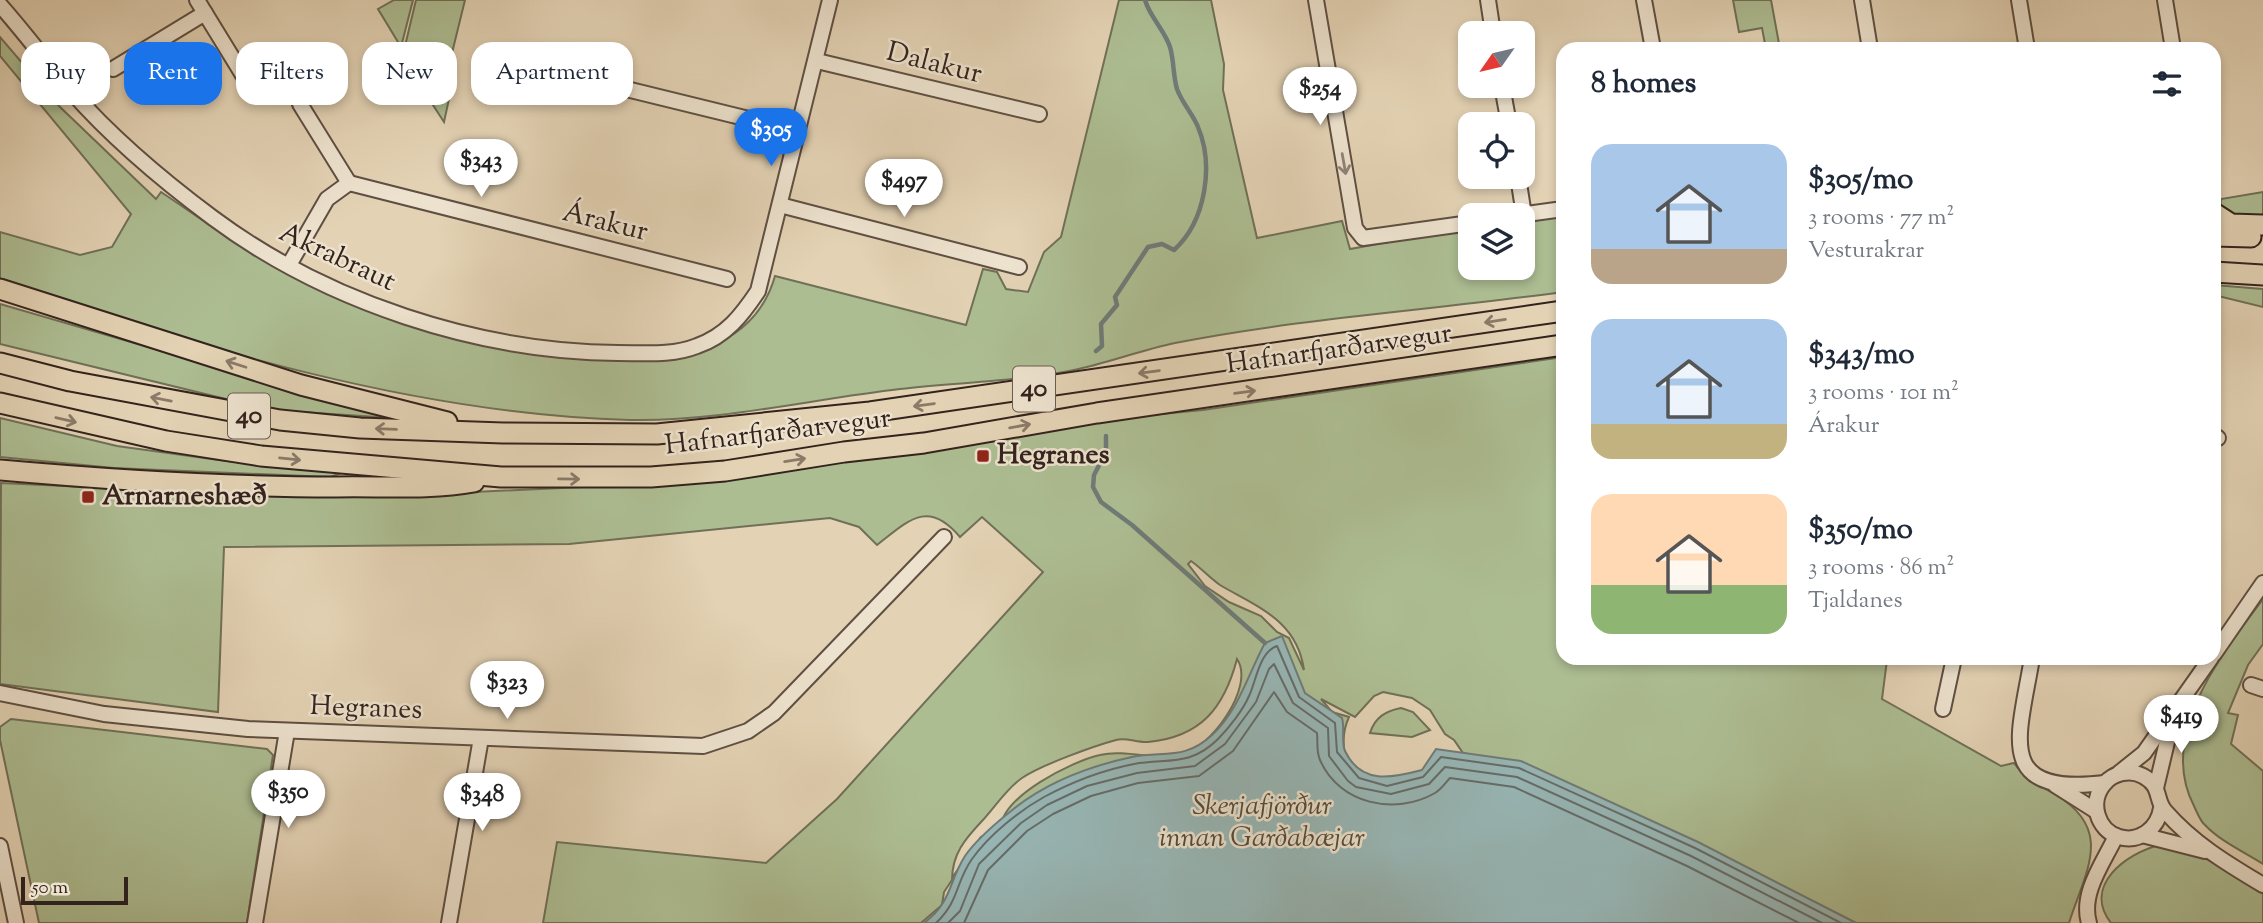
<!DOCTYPE html>
<meta charset="utf-8">
<style>
:root{--surface:#fff;--page:#f6f6f7;--text:#1f2937;--muted:#747a83;--accent:#1a73e8}
body{margin:0;font-family:"Sorts Mill Goudy",serif;background:var(--page);color:var(--text);height:100vh;display:flex;flex-direction:column;font-size:26px;white-space:nowrap}
*{box-sizing:border-box;margin:0}
p{font-size:23px;color:var(--muted)}
.icon{flex:none;width:38px;height:38px;fill:none;stroke:currentColor;stroke-width:2;stroke-linecap:round;stroke-linejoin:round}
.map{position:relative;flex:1;overflow:hidden}
.sheet{position:absolute;left:1556px;top:42px;width:665px;height:623px;display:flex;flex-direction:column;background:var(--surface);border-radius:21px;box-shadow:0 4px 10px #0003}
.sheet>*{flex:none}
.top-card{position:absolute;left:21px;top:42px;width:665px;height:63px;display:flex;gap:14px}
.needle{width:46px;rotate:236deg}
.controls{position:absolute;left:1458px;top:21px;display:grid;gap:14px}
.controls a{display:grid;place-items:center;width:77px;height:77px;border-radius:14px;background:var(--surface);box-shadow:0 4px 10px #0003;font-size:35px}
.scale{position:absolute;left:21px;bottom:18px;width:107px;box-sizing:border-box;padding-left:7px;border:4px solid #33231d;border-top:0;font-size:19px;line-height:24px;white-space:nowrap;color:#33231d;-webkit-text-stroke:5px #ede2ce;paint-order:stroke}
.price{position:absolute;translate:-50% -60px;padding:0 16px;border-radius:24px;background:#fff;color:#222;font-size:23px;line-height:46px;filter:drop-shadow(0 2px 4px #0008)}
.price::after{content:'';position:absolute;left:50%;top:42px;width:21px;height:16px;margin-left:-10px;background:inherit;clip-path:polygon(0 0,100% 0,50% 100%)}
.price.on{background:var(--accent);color:#fff}
ul{padding:0;list-style:none}
li{display:flex;align-items:center;gap:21px;height:175px;padding:0 35px}
li span{display:grid;place-items:center;flex:none;width:196px;height:140px;border-radius:21px;color:#555}
li>.icon{margin-inline-start:auto}
span .icon{width:84px;height:84px;fill:#fffc;stroke-width:1}
li b{font-size:30px}
h2{display:flex;justify-content:space-between;align-items:center;height:84px;padding:0 35px;font-size:30px}
.chip{padding:0 24px;border-radius:21px;background:var(--surface);box-shadow:0 4px 10px #0003;font-size:24px;line-height:63px}
.chip.on{background:var(--accent);color:#fff}
.map>svg:first-child{display:block}
.green{fill:#adbd92;stroke:#707058;stroke-width:2;fill-rule:evenodd}
.water{fill:#97b6b5;stroke:#6f7b78;stroke-width:2}
.lines{fill:none;stroke-linecap:round;stroke-linejoin:round}
.shore{stroke:#656c69;stroke-width:2}
.stream{stroke:#6f7b78;stroke-width:4.5}
.minor-casing{stroke:#5f4f43;stroke-width:18}
.major-casing{stroke:#33231d;stroke-width:23}
.minor{stroke:#ede2ce;stroke-width:14}
.major{stroke:#e3d2b4;stroke-width:19}
.oneway{stroke:#908276}
.oneway2{stroke:#8b7a68}
.poi-dot{fill:#8f2418;stroke:#ede2ce;stroke-width:2.5}
.labels{text-anchor:middle;dominant-baseline:central;stroke-width:5;stroke-linejoin:round;paint-order:stroke}
.shield{fill:#ede2ce;stroke:#6b5c52;stroke-width:2}
.shield-label{font-size:26px;font-weight:bold;fill:#33231d}
.street-label{font-size:28px;fill:#33231d;stroke:#ede2ce}
.poi-label{font-size:28px;font-weight:bold;fill:#33231d;stroke:#ede2ce;text-anchor:start}
.park-label{font-size:28px;font-style:italic;fill:#524a3a;stroke:#ede2ce}
</style>
<div class="map">
<svg width="2263" height="923" viewBox="0 0 2263 923">
<rect width="100%" height="100%" fill="#e3d2b4"/>
<filter id="stains"><feTurbulence type="fractalNoise" baseFrequency=".00286" numOctaves="4"/><feColorMatrix values="0 0 0 0 .2 0 0 0 0 .09 0 0 0 0 .02 0 0 0 .5 -.17"/></filter>
<radialGradient id="worn" r=".72"><stop offset=".6" stop-color="#630" stop-opacity="0"/><stop offset="1" stop-color="#630" stop-opacity=".3"/></radialGradient>
<g class="green">
<path d="M 394,0 L 413,0 L 401,47 L 378,9 Z"/>
<path d="M 416,0 L 465,0 L 451,57 L 405,46 Z"/>
<path d="M 1119,0 L 1211,0 L 1224,64 L 1223,90 L 1257,238 L 1342,221 L 1350,249 L 1470,227 L 1470,268 L 1522,268 L 1523,218 L 1563,212 L 1563,292 C 1434,310 1302,318 1175,343 C 1141,350 1108,363 1074,370 C 1018,382 957,382 900,389 C 812,399 718,422 630,420 C 413,414 204,348 0,281 L 0,232 L 80,255 L 112,247 L 131,214 L 0,56 L 0,37 L 59,106 L 156,199 L 161,192 C 197,216 234,243 272,264 C 292,275 315,281 336,290 C 368,303 401,320 434,329 C 527,355 739,404 775,276 L 966,325 L 983,269 L 997,272 L 1006,289 L 1028,292 L 1044,252 L 1061,237 Z"/>
<path d="M 1733,0 L 1771,0 L 1780,49 L 1766,49 L 1762,28 L 1739,32 Z"/>
<path d="M 405,62 L 454,76 L 444,122 Z"/>
<path d="M 2263,192 L 2263,220 L 2233,218 L 2220,209 L 2221,199 Z"/>
<path d="M 2214,285 L 2263,289 L 2263,307 L 2214,295 Z"/>
<path d="M 0,304 L 392,418 L 271,410 L 0,344 Z"/>
<path d="M 1563,357 L 1563,658 L 1887,660 L 1882,699 L 2001,766 L 2014,763 C 2026,780 2039,785 2056,795 C 2115,830 2085,872 2069,923 L 1856,923 L 1748,868 L 940,922 L 955,884 L 954,875 L 981,837 L 992,835 L 1001,828 C 1001,797 1072,761 1100,755 C 1125,749 1158,761 1180,756 C 1209,750 1256,687 1237,659 C 1224,708 1201,737 1148,742 C 1137,743 1126,737 1116,740 C 1094,746 1041,765 1022,778 C 1007,788 995,807 982,821 C 965,839 952,854 952,880 L 944,892 L 942,905 L 921,923 L 543,923 L 557,842 L 766,863 L 837,799 L 1043,572 L 982,517 L 960,537 C 928,499 909,520 877,545 L 859,527 L 830,518 L 569,544 L 224,547 L 218,712 L 0,684 L 1,483 L 214,493 L 431,494 L 711,481 L 1140,416 L 1203,410 ZM 1191,561 C 1201,568 1210,578 1220,585 C 1257,607 1297,620 1304,670 L 1289,638 L 1277,632 L 1261,616 L 1229,602 L 1205,586 L 1188,564 ZM 1383,692 L 1412,698 L 1430,710 L 1445,734 L 1454,740 L 1463,753 L 1478,756 L 1386,791 L 1348,768 C 1343,750 1341,734 1349,717 L 1332,712 L 1321,699 L 1355,717 L 1374,696 Z"/>
<path d="M 0,418 L 117,446 L 226,461 L 348,471 L 330,477 L 114,468 L 0,457 Z"/>
<path d="M 2263,599 L 2263,644 L 2248,665 L 2228,713 L 2238,715 L 2231,744 L 2263,771 L 2263,864 C 2244,852 2220,841 2205,825 C 2200,821 2197,812 2194,806 C 2157,735 2221,655 2263,599 Z"/>
<path d="M 1401,708 L 1413,712 L 1430,730 L 1412,737 L 1370,733 C 1375,717 1386,711 1401,708 Z"/>
<path d="M 11,719 L 267,749 L 273,755 L 247,923 L 39,923 L 0,740 L 0,727 Z"/>
<path d="M 2160,845 L 2192,851 L 2263,891 L 2263,923 L 2111,923 C 2082,886 2126,853 2160,845 Z"/>
</g>
<path class="water" d="M 1282,636 L 1305,693 L 1342,718 C 1345,728 1341,742 1345,751 C 1361,785 1392,778 1422,770 L 1436,749 L 1521,761 L 1698,842 L 1856,923 L 924,923 C 952,902 948,883 965,856 C 976,840 996,823 1011,811 C 1045,783 1090,766 1132,757 C 1165,751 1185,760 1212,735 C 1239,710 1248,674 1265,643 Z"/>
<g class="lines">
<g class="shore">
<path d="M 936,923 C 960,900 955,883 972,859 C 989,835 1019,811 1044,797 C 1072,782 1103,770 1134,764 C 1168,758 1190,767 1218,739 C 1229,728 1243,710 1249,696 C 1256,682 1259,652 1277,646 L 1299,697 L 1335,723 L 1337,752 L 1359,778 L 1387,786 L 1423,777 L 1441,757 L 1519,768 L 1695,848 L 1841,923"/>
<path d="M 948,923 L 960,911 L 979,864 L 1021,823 L 1047,805 L 1087,786 L 1137,773 L 1195,766 L 1225,744 L 1256,702 L 1269,669 L 1274,664 L 1293,703 L 1328,728 L 1329,756 L 1348,781 L 1356,787 L 1391,794 L 1429,784 L 1445,767 L 1517,777 L 1691,856 L 1822,923"/>
<path d="M 964,923 L 988,870 L 1027,831 L 1053,814 L 1091,796 L 1138,783 L 1199,776 L 1233,751 L 1274,692 L 1287,712 L 1317,733 C 1318,742 1316,751 1320,760 C 1339,804 1395,816 1435,793 C 1442,789 1445,783 1450,778 L 1514,787 L 1687,866 L 1799,923"/>
</g>
<g class="stream">
<path d="M 1096,351 L 1102,346 L 1101,324 L 1117,305 L 1115,297 L 1148,247 L 1162,244 L 1174,250 C 1206,221 1214,165 1198,127 C 1193,114 1182,103 1177,89 C 1173,76 1174,60 1170,47 C 1165,31 1150,17 1145,0"/>
<path d="M 1106,436 L 1106,452 L 1094,475 L 1093,487 L 1101,502 L 1132,525 L 1265,643"/>
</g>
<g class="minor-casing">
<g id="minor">
<path d="M 197,0 L 251,88"/>
<path d="M 1316,0 L 1355,228 L 1363,238 L 1470,223"/>
<path d="M 1488,0 L 1493,33"/>
<path d="M 1644,0 L 1653,49"/>
<path d="M 1862,0 L 1870,49"/>
<path d="M 2019,0 L 2027,49"/>
<path d="M 2165,0 L 2173,49"/>
<path d="M 0,5 C 25,33 47,63 71,91 C 113,139 162,180 213,218 C 326,302 478,352 618,353 C 645,353 672,356 697,346 C 726,336 742,315 758,291 L 830,0"/>
<path d="M 504,59 L 798,131"/>
<path d="M 817,61 L 1039,114"/>
<path d="M 113,69 L 205,13"/>
<path d="M 1502,86 L 1509,124"/>
<path d="M 300,104 L 349,183"/>
<path d="M 1518,177 L 1524,215"/>
<path d="M 780,205 L 1019,267"/>
<path d="M 1520,215 L 1563,209"/>
<path d="M 289,265 L 327,199 L 349,183 L 727,279"/>
<path d="M 2214,435 L 2218,438"/>
<path d="M 2214,654 L 2263,583"/>
<path d="M 2032,658 C 2019,737 1993,796 2105,783"/>
<path d="M 2251,685 L 2263,689"/>
<path d="M 0,693 L 104,714 L 248,729 L 703,746 L 748,731 L 774,713 L 944,537"/>
<path d="M 1943,709 L 1954,658"/>
<path d="M 2119,773 L 2144,753 L 2211,658"/>
<path d="M 2055,785 L 2096,811"/>
<path d="M 2156,788 L 2172,721"/>
<path d="M 2161,808 C 2158,828 2140,843 2119,837 C 2097,830 2089,802 2104,784 C 2113,773 2130,769 2143,776 C 2162,786 2155,800 2165,811 C 2193,843 2226,863 2263,885"/>
<path d="M 2142,835 L 2205,851"/>
<path d="M 0,846 L 16,923"/>
<path d="M 255,923 L 287,731"/>
<path d="M 449,923 L 481,738"/>
<path d="M 2089,923 C 2080,893 2104,862 2116,836"/>
</g>
</g>
<g class="major-casing">
<g id="major">
<path d="M 2214,213 L 2231,224 L 2263,225"/>
<path d="M 2214,236 L 2251,237"/>
<path d="M 2214,272 L 2263,275"/>
<path d="M 0,289 L 301,385 L 447,422"/>
<path d="M 0,363 L 70,381 L 280,420 L 360,428 L 503,433 L 657,434 L 870,412 L 1563,311"/>
<path d="M 0,403 L 166,441 L 261,456 L 501,477 L 651,477 L 725,471 L 844,452 L 924,443 L 1097,413 L 1563,345"/>
<path d="M 0,470 C 112,480 224,487 336,487 C 382,486 429,490 474,482"/>
</g>
</g>
<use href="#minor" class="minor"/>
<use href="#major" class="major"/>
</g>
<defs><path id="oneway-shaft" d="M-6 0H5M1.5-3L5.5 0L1.5 3" fill="none" stroke-width="1.6" stroke-linecap="round" stroke-linejoin="round" transform="scale(1.75)"/></defs>
<use class="oneway" href="#oneway-shaft" transform="translate(1344 164) rotate(80)"/>
<g class="oneway2">
<use href="#oneway-shaft" transform="translate(1495 321) rotate(171)"/>
<use href="#oneway-shaft" transform="translate(236 364) rotate(-162)"/>
<use href="#oneway-shaft" transform="translate(1149 372) rotate(172)"/>
<use href="#oneway-shaft" transform="translate(1245 392) rotate(-8)"/>
<use href="#oneway-shaft" transform="translate(161 399) rotate(-169)"/>
<use href="#oneway-shaft" transform="translate(924 405) rotate(172)"/>
<use href="#oneway-shaft" transform="translate(66 420) rotate(13)"/>
<use href="#oneway-shaft" transform="translate(1020 426) rotate(-10)"/>
<use href="#oneway-shaft" transform="translate(386 429) rotate(-178)"/>
<use href="#oneway-shaft" transform="translate(290 459) rotate(6)"/>
<use href="#oneway-shaft" transform="translate(795 460) rotate(-9)"/>
<use href="#oneway-shaft" transform="translate(569 479) rotate(1)"/>
</g>
<g class="poi-dot">
<rect x="976" y="449" width="14" height="14" rx="3.5"/>
<rect x="81" y="490" width="14" height="14" rx="3.5"/>
</g>
<g class="labels">
<g class="shield">
<rect x="1013" y="366.5" width="42" height="45" rx="5"/>
<rect x="228" y="393.5" width="42" height="45" rx="5"/>
</g>
<g class="shield-label">
<text x="1034" y="389">40</text>
<text x="249" y="416">40</text>
</g>
<g class="street-label">
<text transform="translate(934 64) rotate(14)">Dalakur</text>
<text transform="translate(605 223) rotate(14)">Árakur</text>
<text transform="translate(337 258) rotate(25)">Akrabraut</text>
<text transform="translate(1339 350) rotate(-8)">Hafnarfjarðarvegur</text>
<text transform="translate(778 433) rotate(-7)">Hafnarfjarðarvegur</text>
<text transform="translate(366 709) rotate(2)">Hegranes</text>
</g>
<g class="poi-label">
<text x="997" y="456">Hegranes</text>
<text x="102" y="497">Arnarneshæð</text>
</g>
<g class="park-label">
<text x="1262" y="807">Skerjafjörður<tspan x="1262" dy="32">innan Garðabæjar</tspan></text>
</g>
</g>
<rect width="100%" height="100%" filter="url(#stains)"/>
<rect width="100%" height="100%" fill="url(#worn)"/>
</svg>
<div class="controls">
<a><svg class="needle" viewBox="-14 -14 28 28"><path d="M0-13l5 13h-10z" fill="#e53935"/><path d="M0 13l5-13h-10z" fill="#747a83"/></svg></a>
<a><svg class="icon" aria-label="locate" viewBox="0 0 24 24"><circle cx="12" cy="12" r="6"/><path d="M12 2v4M12 18v4M2 12h4M18 12h4"/></svg></a>
<a><svg class="icon" aria-label="layers" viewBox="0 0 24 24"><path d="M12 4l9 5-9 5-9-5zM3 14l9 5 9-5"/></svg></a>
</div>
<div class="scale">50 m</div>
<b class="price" style="left:1320px;top:127px">$254</b>
<b class="price on" style="left:771px;top:168px">$305</b>
<b class="price" style="left:481px;top:199px">$343</b>
<b class="price" style="left:904px;top:219px">$497</b>
<b class="price" style="left:507px;top:721px">$323</b>
<b class="price" style="left:2181px;top:755px">$419</b>
<b class="price" style="left:288px;top:830px">$350</b>
<b class="price" style="left:482px;top:833px">$348</b>
<div class="top-card">
<a class="chip">Buy</a>
<a class="chip on">Rent</a>
<a class="chip">Filters</a>
<a class="chip">New</a>
<a class="chip">Apartment</a>
</div>
<section class="sheet">
<h2>8 homes<svg class="icon" aria-label="filters" viewBox="0 0 24 24"><path d="M4 7h16M4 17h16"/><circle cx="9" cy="7" r="2"/><circle cx="15" cy="17" r="2"/></svg></h2>
<ul>
<li><span style="background:linear-gradient(#a9c7e8 75%,#b9a48a 0)"><svg class="icon" aria-label="home" viewBox="0 0 24 24"><path d="M3 11l9-7 9 7M6 9v11h12V9"/></svg></span><div><b>$305/mo</b><p>3 rooms · 77 m²</p><p>Vesturakrar</p></div></li>
<li><span style="background:linear-gradient(#a9c7e8 75%,#c2b280 0)"><svg class="icon" aria-label="home" viewBox="0 0 24 24"><path d="M3 11l9-7 9 7M6 9v11h12V9"/></svg></span><div><b>$343/mo</b><p>3 rooms · 101 m²</p><p>Árakur</p></div></li>
<li><span style="background:linear-gradient(#ffd9b3 65%,#8fb573 0)"><svg class="icon" aria-label="home" viewBox="0 0 24 24"><path d="M3 11l9-7 9 7M6 9v11h12V9"/></svg></span><div><b>$350/mo</b><p>3 rooms · 86 m²</p><p>Tjaldanes</p></div></li>
</ul>
</section>
</div>
